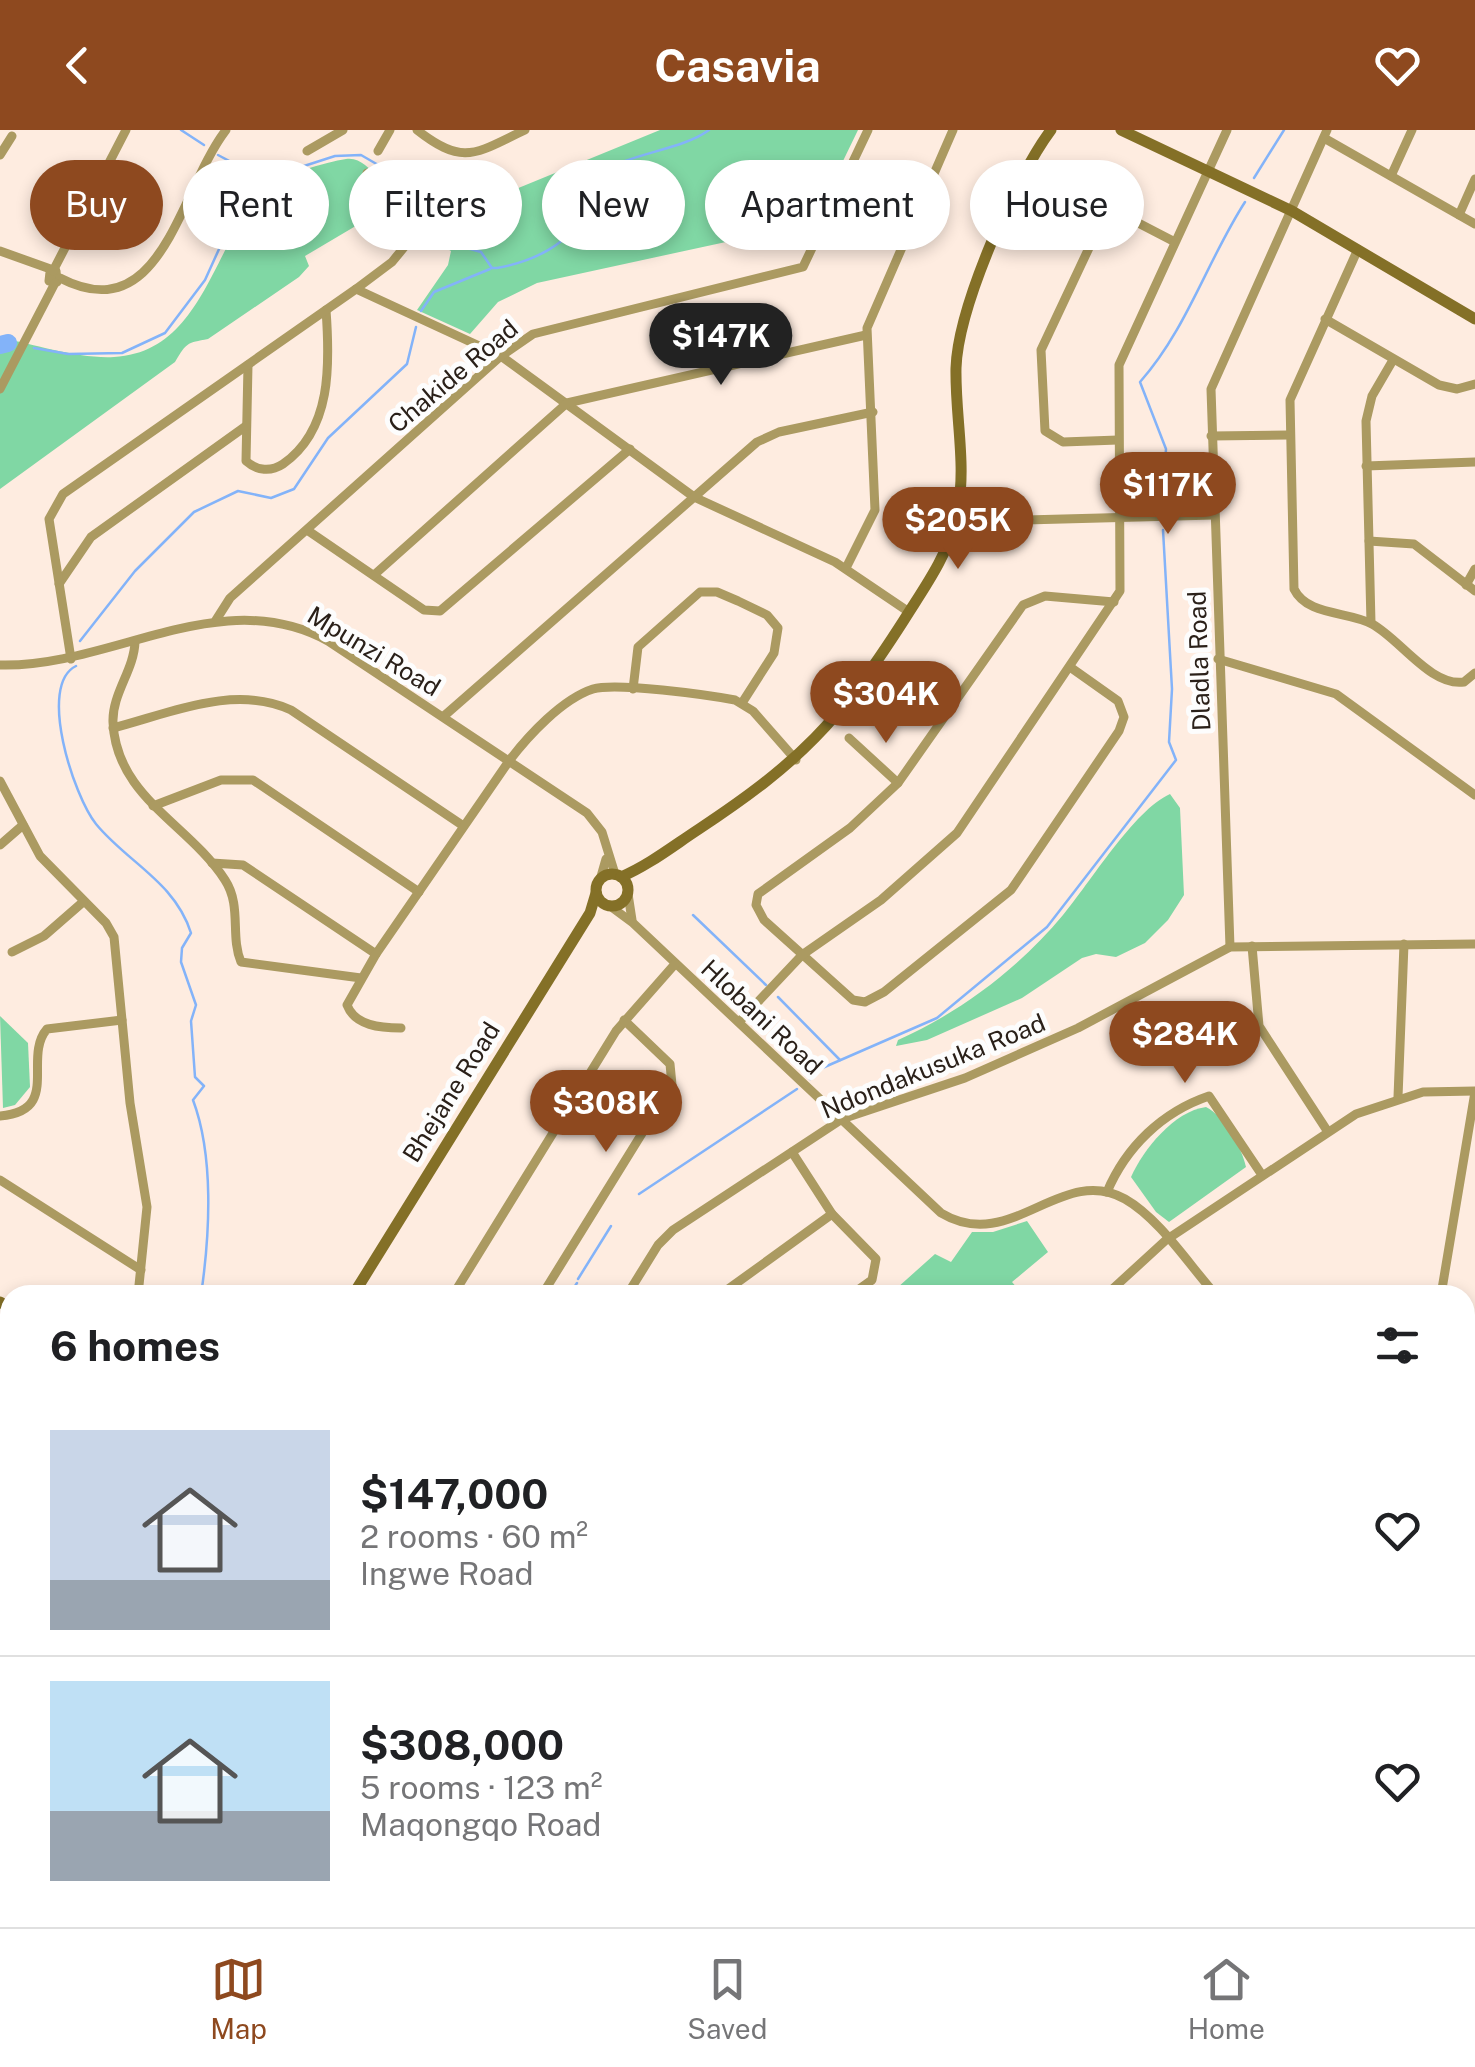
<!DOCTYPE html>
<meta charset="utf-8">
<style>
:root{--surface:#fff;--page:#f6f6f6;--text:#202124;--muted:#757577;--line:#e0e0e0;--accent:#8e491f}
body{margin:0;font-family:"Public Sans",sans-serif;background:var(--page);color:var(--text);height:100vh;display:flex;flex-direction:column;font-size:38px;white-space:nowrap}
*{box-sizing:border-box;margin:0}
p{font-size:32px;color:var(--muted)}
.icon{flex:none;width:55px;height:55px;fill:none;stroke:currentColor;stroke-width:2;stroke-linecap:round;stroke-linejoin:round}
.map{position:relative;flex:1;overflow:hidden}
.drawer{position:absolute;left:0px;top:1155px;width:1475px;height:642px;display:flex;flex-direction:column;background:var(--surface);border-radius:30px 30px 0 0;box-shadow:0 5px 15px #0003}
.drawer>*{flex:none}
.top-card{position:absolute;left:30px;top:30px;width:1415px;height:90px;display:flex;gap:20px}
.price{position:absolute;translate:-50% -85px;padding:0 22px;border-radius:35px;background:var(--accent);color:#fff;font-size:32px;line-height:65px;filter:drop-shadow(0 2px 5px #0008)}
.price::after{content:'';position:absolute;left:50%;top:60px;width:30px;height:22px;margin-left:-15px;background:inherit;clip-path:polygon(0 0,100% 0,50% 100%)}
.price.current{background:#222;color:#fff}
ul{padding:0;list-style:none}
li{display:flex;align-items:center;gap:30px;height:250px;padding:0 50px}
li+li{border-top:2px solid var(--line)}
li span{display:grid;place-items:center;flex:none;width:280px;height:200px;border-radius:0px;color:#555}
li>.icon{margin-inline-start:auto}
span .icon{width:120px;height:120px;fill:#fffc;stroke-width:1}
li b{font-size:42px}
h2{display:flex;justify-content:space-between;align-items:center;height:120px;padding:0 50px;font-size:42px}
.tag{padding:0 35px;border-radius:45px;background:var(--surface);box-shadow:0 5px 15px #0003;font-size:35px;line-height:90px}
.tag.current{background:var(--accent);color:#fff}
header{display:flex;justify-content:space-between;align-items:center;height:130px;padding:0 50px;background:var(--accent);color:#fff;font-size:45px;font-weight:700}
.menu{display:flex;justify-content:space-around;align-items:center;height:140px;border-top:2px solid var(--line);background:var(--surface);font-size:28px;color:var(--muted)}
.menu a{display:grid;justify-items:center;gap:5px}
.menu .current{color:var(--accent)}
.map>svg:first-child{display:block}
.green{fill:#80d7a4}
.lines{fill:none;stroke-linecap:round;stroke-linejoin:round}
.stream{stroke:#83b3f9;stroke-width:2.5}
.river{stroke:#83b3f9;stroke-width:18}
.street{stroke:#ab9a61;stroke-width:9}
.secondary{stroke:#847027;stroke-width:11}
.rail-casing{stroke:#53473f;stroke-width:6}
.rail{stroke:#fdfdfd;stroke-width:2.5;stroke-dasharray:8;stroke-linecap:butt}
.labels{text-anchor:middle;dominant-baseline:central;stroke-width:10;stroke-linejoin:round;paint-order:stroke}
.street-label{font-size:25px;fill:#2a2019;stroke:#fdfdfd}
</style>
<header><svg class="icon" aria-label="back" viewBox="0 0 24 24"><path d="M15 5l-7 7 7 7"/></svg>Casavia<svg class="icon" aria-label="heart" viewBox="0 0 24 24"><path d="M12 20l-8-8c-3-5 5-10 8-4 3-6 11-1 8 4z"/></svg></header>
<div class="map">
<svg width="1475" height="1797" viewBox="0 0 1475 1797">
<rect width="100%" height="100%" fill="#feece0"/>
<g class="green">
<path d="M 660,0 L 858,0 L 813,93 L 537,153 L 498,172 L 470,204 L 417,180 L 448,135 L 451,121 L 381,81 L 305,126 L 309,136 L 299,147 L 208,209 C 187,213 187,212 175,232 L 0,359 L 0,208 C 35,214 78,229 114,227 C 206,222 213,108 267,58 C 282,45 326,32 346,29 C 361,27 367,39 379,45 C 407,58 442,79 472,77 Z"/>
<path d="M 1170,664 L 1180,678 L 1184,765 L 1168,790 L 1145,813 L 1116,827 L 1096,824 L 1082,828 L 1022,868 L 927,910 L 896,916 L 898,910 C 961,882 1019,838 1063,785 C 1090,753 1134,680 1170,664 Z"/>
<path d="M 0,886 L 28,913 L 30,957 L 15,975 L 3,978 Z"/>
<path d="M 1206,977 C 1225,987 1241,1016 1246,1037 L 1169,1092 L 1156,1082 L 1131,1047 C 1143,1020 1174,981 1206,977 Z"/>
<path d="M 1027,1091 L 1048,1122 L 1012,1152 L 1023,1165 L 904,1165 L 897,1158 L 935,1124 L 951,1132 L 972,1102 L 993,1102 Z"/>
<path d="M 10,1204 L 10,1422 L 0,1431 L 0,1231 Z"/>
<path d="M 1465,1617 L 1475,1618 L 1475,1797 L 1452,1797 L 1425,1788 L 1465,1788 Z"/>
<path d="M 742,1788 L 1168,1788 L 1195,1797 L 744,1797 Z"/>
</g>
<g class="lines">
<g class="stream">
<path d="M 181,0 L 204,15"/>
<path d="M 218,25 L 265,50"/>
<path d="M 1254,48 L 1284,0"/>
<path d="M 421,181 L 434,162 L 490,139"/>
<path d="M 34,218 L 68,224 L 122,223 L 165,203 L 205,150 L 234,86 L 270,47 L 335,26 L 361,25 L 418,58 L 424,106 L 481,122 L 492,138 L 497,138 C 531,132 570,115 584,82 C 588,71 589,55 598,46 C 621,24 681,21 709,0"/>
<path d="M 1162,379 L 1166,319 L 1140,252 C 1187,199 1207,131 1245,72"/>
<path d="M 80,511 L 135,441 L 194,382 L 238,361 L 271,368 L 294,359 L 328,308 L 407,234 L 416,197"/>
<path d="M 76,536 C 37,555 74,667 96,694 C 127,732 175,752 191,803 L 182,818 L 181,832 L 196,875 L 191,891 L 195,947 L 204,956 L 193,970 C 214,1026 210,1104 201,1165"/>
<path d="M 693,785 L 766,855"/>
<path d="M 778,867 L 840,930"/>
<path d="M 810,949 L 820,939 L 937,888 L 1047,797 L 1176,630 L 1169,612 L 1172,559 L 1163,400"/>
<path d="M 639,1064 L 797,959"/>
<path d="M 578,1149 L 611,1096"/>
<path d="M 569,1165 L 577,1153"/>
<path d="M 0,1439 L 10,1430"/>
<path d="M 1465,1444 L 1475,1440"/>
</g>
<path class="river" d="M 0,215 L 8,213"/>
<g class="street">
<path d="M 417,0 C 464,37 476,23 525,0"/>
<path d="M 1324,8 L 1475,94"/>
<path d="M 307,21 L 343,0"/>
<path d="M 378,21 L 390,0"/>
<path d="M 0,25 L 12,6"/>
<path d="M 1391,46 L 1412,0"/>
<path d="M 89,72 L 122,94"/>
<path d="M 1459,85 L 1475,49"/>
<path d="M 1358,119 L 1290,270 L 1294,459 C 1307,486 1348,481 1372,494 C 1400,509 1431,557 1464,552 L 1475,543"/>
<path d="M 0,121 L 56,141 L 57,152 L 49,151 L 50,142"/>
<path d="M 53,141 L 126,0"/>
<path d="M 60,148 C 162,201 179,61 226,0"/>
<path d="M 356,159 L 501,226 L 694,367 L 835,432 L 909,482"/>
<path d="M 1325,189 L 1439,255 L 1457,259 L 1475,254"/>
<path d="M 248,235 L 246,331 C 257,341 271,342 283,334 C 332,300 330,234 326,180"/>
<path d="M 0,259 L 55,153"/>
<path d="M 1211,306 L 1288,305"/>
<path d="M 1118,310 L 1063,312 L 1045,301 L 1041,220 L 1104,86 L 1119,83 L 1173,111"/>
<path d="M 1366,336 L 1475,332"/>
<path d="M 955,392 L 1214,385"/>
<path d="M 307,400 L 424,480 L 440,481 L 630,319"/>
<path d="M 1369,411 L 1414,414 L 1475,461"/>
<path d="M 846,438 L 875,380 L 867,198 L 953,0"/>
<path d="M 374,445 L 567,273 L 866,205"/>
<path d="M 59,454 L 91,407 L 246,296"/>
<path d="M 1466,455 L 1475,439"/>
<path d="M 216,490 L 230,468 L 501,226 L 533,204 L 803,137 L 868,0"/>
<path d="M 1371,493 L 1366,291 L 1372,266 L 1393,230"/>
<path d="M 135,512 C 134,540 112,564 113,592 C 116,667 189,694 225,750 C 242,776 230,806 241,832 L 361,848"/>
<path d="M 71,529 L 49,389 L 63,364 L 356,159 L 392,132 L 410,110 L 367,43"/>
<path d="M 1218,529 L 1336,564 L 1475,665"/>
<path d="M 0,535 C 111,538 221,452 328,511 L 587,683 L 602,702 L 615,744"/>
<path d="M 1070,537 L 1118,571 L 1124,587 L 1119,601 L 1011,760 L 884,862 L 865,872 L 853,870 L 764,790 L 756,775 L 758,764 L 850,698 L 898,653 L 1023,475 L 1045,466 L 1114,472"/>
<path d="M 633,559 L 638,517 L 700,462 L 717,462 L 738,471 L 767,485 L 778,498 L 774,523 L 742,573"/>
<path d="M 444,586 L 757,312 L 779,302 L 873,282"/>
<path d="M 113,598 C 171,583 234,554 291,580 L 462,695"/>
<path d="M 849,608 L 898,653"/>
<path d="M 0,651 L 40,726 L 106,793 L 114,807 L 130,973 L 147,1077 L 138,1165"/>
<path d="M 153,676 L 221,650 L 253,650 L 419,762"/>
<path d="M 0,715 L 23,695"/>
<path d="M 212,733 L 243,735 L 376,824"/>
<path d="M 600,750 L 606,729"/>
<path d="M 628,764 L 632,790"/>
<path d="M 610,776 L 633,793 L 941,1083 C 1011,1125 1061,1033 1125,1069 C 1160,1089 1189,1135 1216,1165"/>
<path d="M 1252,816 L 1259,896 L 1328,1002"/>
<path d="M 1230,817 L 1211,259 L 1327,0"/>
<path d="M 12,822 L 44,806 L 83,772"/>
<path d="M 739,892 L 802,825 L 881,770 L 957,703 L 1120,461 L 1119,235 L 1227,0"/>
<path d="M 401,898 C 381,898 355,896 347,875 L 376,824 L 509,631 C 528,606 562,569 593,559 C 616,552 708,565 735,570 L 753,581 L 796,630"/>
<path d="M 1398,967 L 1404,814"/>
<path d="M 0,986 C 62,981 22,928 47,899 L 122,890"/>
<path d="M 792,1022 L 832,1084 L 876,1129 L 872,1150 L 851,1165"/>
<path d="M 0,1050 L 141,1140"/>
<path d="M 1107,1062 C 1126,1017 1162,982 1209,966 L 1262,1045"/>
<path d="M 453,1165 L 616,901 L 675,834"/>
<path d="M 542,1165 L 672,955 L 670,934 L 624,890"/>
<path d="M 627,1165 L 658,1115 L 673,1100 L 842,989 L 965,948 L 1078,898 L 1230,817 L 1475,814"/>
<path d="M 720,1165 L 832,1084"/>
<path d="M 1106,1165 L 1166,1110 L 1356,984 L 1423,962 L 1475,961"/>
<path d="M 1441,1165 L 1475,962"/>
<path d="M 1465,1246 L 1475,1246"/>
<path d="M 1465,1323 L 1475,1324"/>
<path d="M 1465,1379 L 1475,1382"/>
<path d="M 1465,1613 L 1475,1614"/>
<path d="M 0,1651 L 10,1657"/>
<path d="M 43,1788 L 43,1797"/>
<path d="M 55,1788 L 55,1797"/>
<path d="M 691,1788 L 694,1797"/>
<path d="M 620,1797 L 640,1788"/>
</g>
<g class="secondary">
<path d="M 1121,0 L 1292,81 L 1475,189"/>
<circle cx="612" cy="760" r="16"/>
<path d="M 621,747 C 649,735 673,716 699,699 C 800,632 838,593 904,490 C 924,458 947,427 956,389 C 968,338 955,290 956,238 C 958,177 1015,48 1051,0"/>
<path d="M 353,1165 L 590,783 L 596,763"/>
<path d="M 0,1172 L 10,1178"/>
<path d="M 0,1636 L 10,1636"/>
<path d="M 10,1670 L 2,1690 L 10,1704"/>
<path d="M 0,1725 L 4,1696"/>
<path d="M 0,1733 L 10,1722"/>
<path d="M 1347,1788 L 1375,1797"/>
<path d="M 1392,1788 L 1419,1797"/>
<path d="M 369,1797 L 380,1788"/>
<path d="M 396,1797 L 408,1788"/>
</g>
<g class="rail-casing">
<g id="rail">
<path d="M 1229,1788 L 1257,1797"/>
<path d="M 475,1797 L 486,1788"/>
</g>
</g>
<use href="#rail" class="rail"/>
</g>
<g class="labels">
<g class="street-label">
<text transform="translate(453 246) rotate(-40)">Chakide Road</text>
<text transform="translate(374 521) rotate(31)">Mpunzi Road</text>
<text transform="translate(1199 531) rotate(-92)">Dladla Road</text>
<text transform="translate(762 887) rotate(43)">Hlobani Road</text>
<text transform="translate(933 936) rotate(-22)">Ndondakusuka Road</text>
<text transform="translate(451 962) rotate(-58)">Bhejane Road</text>
</g>
</g>
</svg>
<b class="price current" style="left:721px;top:258px">$147K</b>
<b class="price" style="left:1168px;top:407px">$117K</b>
<b class="price" style="left:958px;top:442px">$205K</b>
<b class="price" style="left:886px;top:616px">$304K</b>
<b class="price" style="left:1185px;top:956px">$284K</b>
<b class="price" style="left:606px;top:1025px">$308K</b>
<div class="top-card">
<a class="tag current">Buy</a>
<a class="tag">Rent</a>
<a class="tag">Filters</a>
<a class="tag">New</a>
<a class="tag">Apartment</a>
<a class="tag">House</a>
</div>
<section class="drawer">
<h2>6 homes<svg class="icon" aria-label="filters" viewBox="0 0 24 24"><path d="M4 7h16M4 17h16"/><circle cx="9" cy="7" r="2"/><circle cx="15" cy="17" r="2"/></svg></h2>
<ul>
<li><span style="background:linear-gradient(#c9d6e8 75%,#9aa5b1 0)"><svg class="icon" aria-label="home" viewBox="0 0 24 24"><path d="M3 11l9-7 9 7M6 9v11h12V9"/></svg></span><div><b>$147,000</b><p>2 rooms · 60 m²</p><p>Ingwe Road</p></div><svg class="icon" aria-label="heart" viewBox="0 0 24 24"><path d="M12 20l-8-8c-3-5 5-10 8-4 3-6 11-1 8 4z"/></svg></li>
<li><span style="background:linear-gradient(#bfe0f5 65%,#9aa5b1 0)"><svg class="icon" aria-label="home" viewBox="0 0 24 24"><path d="M3 11l9-7 9 7M6 9v11h12V9"/></svg></span><div><b>$308,000</b><p>5 rooms · 123 m²</p><p>Maqongqo Road</p></div><svg class="icon" aria-label="heart" viewBox="0 0 24 24"><path d="M12 20l-8-8c-3-5 5-10 8-4 3-6 11-1 8 4z"/></svg></li>
</ul>
</section>
</div>
<nav class="menu">
<a class="current"><svg class="icon" aria-label="map" viewBox="0 0 24 24"><path d="M3 6l6-2 6 2 6-2v14l-6 2-6-2-6 2zM9 4v14M15 6v14"/></svg>Map</a>
<a><svg class="icon" aria-label="saved" viewBox="0 0 24 24"><path d="M7 4h10v16l-5-4-5 4z"/></svg>Saved</a>
<a><svg class="icon" aria-label="home" viewBox="0 0 24 24"><path d="M3 11l9-7 9 7M6 9v11h12V9"/></svg>Home</a>
</nav>
